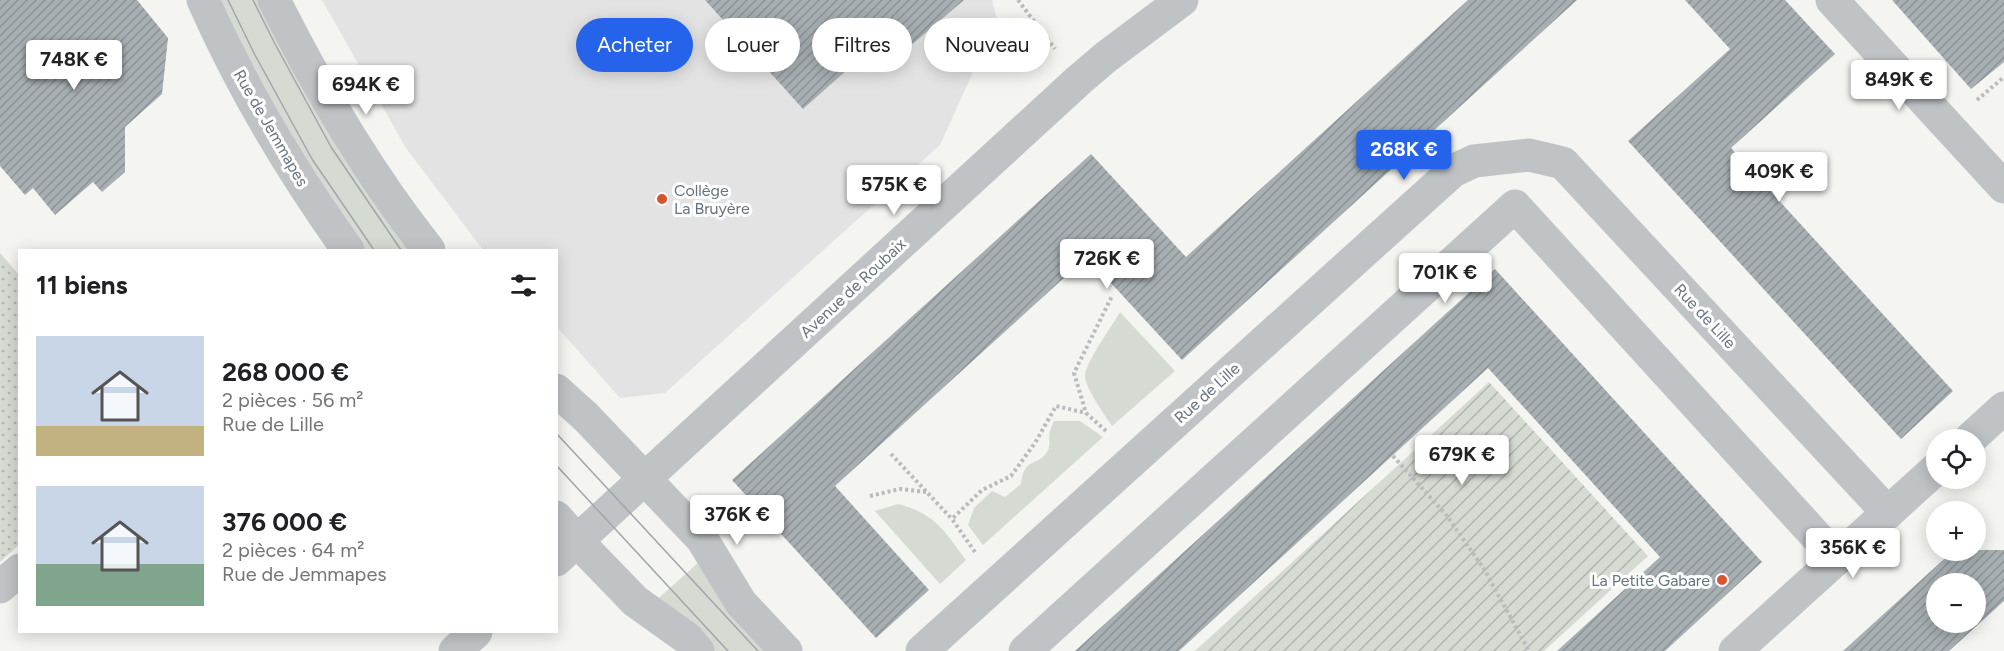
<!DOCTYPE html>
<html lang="fr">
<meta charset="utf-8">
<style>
:root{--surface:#fff;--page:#f2f2f2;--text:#202124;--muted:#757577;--accent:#2563eb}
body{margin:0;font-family:Figtree,sans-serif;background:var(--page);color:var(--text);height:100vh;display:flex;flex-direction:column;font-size:22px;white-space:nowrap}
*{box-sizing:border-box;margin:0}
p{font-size:20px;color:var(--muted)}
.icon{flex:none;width:33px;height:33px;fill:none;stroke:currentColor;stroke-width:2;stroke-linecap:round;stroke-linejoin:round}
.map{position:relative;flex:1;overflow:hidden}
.side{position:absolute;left:18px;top:249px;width:540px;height:384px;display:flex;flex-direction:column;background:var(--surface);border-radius:0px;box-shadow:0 3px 15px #0003}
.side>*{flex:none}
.banner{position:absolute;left:576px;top:18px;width:570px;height:54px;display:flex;gap:12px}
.controls{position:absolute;left:1926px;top:429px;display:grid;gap:12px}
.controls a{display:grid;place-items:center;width:60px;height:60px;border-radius:50%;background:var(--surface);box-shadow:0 3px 15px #0003;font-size:30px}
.price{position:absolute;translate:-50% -51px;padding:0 14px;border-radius:6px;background:#fff;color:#222;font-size:20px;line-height:39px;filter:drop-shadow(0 2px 3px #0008)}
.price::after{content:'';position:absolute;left:50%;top:36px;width:18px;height:14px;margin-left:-9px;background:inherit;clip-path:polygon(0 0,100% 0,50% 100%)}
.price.on{background:var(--accent);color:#fff}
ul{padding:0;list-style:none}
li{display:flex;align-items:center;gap:18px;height:150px;padding:0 18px}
li span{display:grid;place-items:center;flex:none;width:168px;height:120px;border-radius:0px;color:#555}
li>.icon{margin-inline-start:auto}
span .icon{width:72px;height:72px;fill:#fffc;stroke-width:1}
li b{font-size:26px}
h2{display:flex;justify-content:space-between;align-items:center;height:72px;padding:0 18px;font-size:26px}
.pill{padding:0 21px;border-radius:27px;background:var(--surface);box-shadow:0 3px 15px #0003;font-size:21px;line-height:54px}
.pill.on{background:var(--accent);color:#fff}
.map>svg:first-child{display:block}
.built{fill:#e2e3e2}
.grass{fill:#d5dbd2}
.park{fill:url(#park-dots)}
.garden{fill:url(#garden-furrows)}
.building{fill:url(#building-hatch);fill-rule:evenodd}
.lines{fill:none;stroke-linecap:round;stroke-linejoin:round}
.path{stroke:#b9bbbd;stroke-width:4;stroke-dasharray:3 3;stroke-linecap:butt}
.minor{stroke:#bfc3c6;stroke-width:33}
.tram{stroke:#a1a6ab;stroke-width:1.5}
.poi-dot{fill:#d9532c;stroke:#fff;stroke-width:2}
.labels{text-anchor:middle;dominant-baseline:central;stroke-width:6;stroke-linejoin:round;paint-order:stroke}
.street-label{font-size:16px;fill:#657480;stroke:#fff}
.poi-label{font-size:16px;fill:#657480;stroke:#fff;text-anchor:start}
</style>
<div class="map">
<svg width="2004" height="651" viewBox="0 0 2004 651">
<defs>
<pattern id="park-dots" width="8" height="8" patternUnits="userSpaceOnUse" patternTransform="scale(1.5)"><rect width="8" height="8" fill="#d5dbd2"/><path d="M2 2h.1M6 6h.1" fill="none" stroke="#b0b6b0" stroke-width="1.8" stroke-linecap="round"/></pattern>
<pattern id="garden-furrows" width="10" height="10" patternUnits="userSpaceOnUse" patternTransform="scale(1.5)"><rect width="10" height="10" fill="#d5dbd2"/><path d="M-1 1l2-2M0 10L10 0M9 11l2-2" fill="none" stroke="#b0b6b0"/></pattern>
<pattern id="building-hatch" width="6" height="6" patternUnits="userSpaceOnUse" patternTransform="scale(1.5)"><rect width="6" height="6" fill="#a7afb3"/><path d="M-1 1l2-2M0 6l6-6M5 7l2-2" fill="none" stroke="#8c9397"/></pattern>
</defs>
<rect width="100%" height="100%" fill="#f4f4f1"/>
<path class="built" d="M 322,0 L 992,0 L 997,19 L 940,145 L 665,393 L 620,398 L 557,327 L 556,250 L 483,250 L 406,148 Z"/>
<g class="grass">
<path d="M 214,0 L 261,0 L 414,250 L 364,250 L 319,189 Z"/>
<path d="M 1120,312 L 1175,371 L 1112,426 C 1105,415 1086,389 1085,377 C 1084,364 1113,325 1120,312 Z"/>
<path d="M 1054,421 L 1080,421 L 1103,437 L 983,545 L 968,525 L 974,508 L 992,491 L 1005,497 L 1021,484 C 1024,455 1039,468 1048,450 C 1051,445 1048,437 1050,431 C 1051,427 1053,424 1054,421 Z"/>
<path d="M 898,504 C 936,514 944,531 966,560 L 940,584 L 875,511 Z"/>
<path d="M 699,562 L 767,651 L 711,651 L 652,604 Z"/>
</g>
<path class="park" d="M 0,253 L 20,276 L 19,545 L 0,562 Z"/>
<path class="garden" d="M 1489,382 L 1648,556 L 1544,651 L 1195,651 Z"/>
<g class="building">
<path d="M 0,0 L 137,0 L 168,38 L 162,94 L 125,127 L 125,172 L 102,192 L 93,182 L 55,215 L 33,188 L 25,195 L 0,166 Z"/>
<path d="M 705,0 L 964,0 L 909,47 L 893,29 L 803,109 Z"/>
<path d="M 1468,0 L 1577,0 L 1182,360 L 1087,257 L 835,486 L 929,590 L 876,638 L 732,480 L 1091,154 L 1186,257 Z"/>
<path d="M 1685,0 L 1785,0 L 1835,54 L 1731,148 L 1953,391 L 1901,439 L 1628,141 L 1730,49 Z"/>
<path d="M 1892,0 L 2004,0 L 2004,62 L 1971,89 Z"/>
<path d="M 1495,269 L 1762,562 L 1665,651 L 1557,651 L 1660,557 L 1488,368 L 1179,651 L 1075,651 Z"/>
<path d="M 1954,550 L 2004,550 L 2004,601 L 1949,651 L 1843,651 ZM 1936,584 L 1976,584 L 1976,622 L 1936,622 Z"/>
</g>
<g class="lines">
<g class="path">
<path d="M 1018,0 L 1055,49"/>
<path d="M 1977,100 L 2004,77"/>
<path d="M 1106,431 L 1086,413 L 1074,373 L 1112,296"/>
<path d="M 891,454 L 952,519"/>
<path d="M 1393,456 L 1447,516 L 1484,569 L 1529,651"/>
<path d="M 870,496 L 900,489 L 927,492"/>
<path d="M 975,552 L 952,519 L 982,490 L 1011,476 L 1035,443 L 1056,406 L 1086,413"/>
</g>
<g class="minor">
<path d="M 203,0 C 242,88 292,172 348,250"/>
<path d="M 274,0 C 318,88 368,173 429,250"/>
<path d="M 1832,0 L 2004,187"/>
<path d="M 556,390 L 586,417 L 702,539 L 741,603 L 786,651"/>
<path d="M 1969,440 L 2004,408"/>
<path d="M 556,517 L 577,541 L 635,601 L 688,639 L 698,651"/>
<path d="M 556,560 L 1079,80 L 1106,57 L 1182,0"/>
<path d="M 0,587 L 20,570"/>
<path d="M 455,651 L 476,632"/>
<path d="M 922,651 L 1453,171 L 1474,161 L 1529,155 L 1563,163 L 1888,513"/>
<path d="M 1025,651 L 1515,206 L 1837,559"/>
<path d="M 1735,651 L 1936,469"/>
</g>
<g class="tram">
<path d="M 228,0 L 255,55 L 312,159 L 374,250"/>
<path d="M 253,0 L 274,42 L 331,147 L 401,250"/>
<path d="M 556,433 L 758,651"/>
<path d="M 556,465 L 728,651"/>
</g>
</g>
<g class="poi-dot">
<circle cx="662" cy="199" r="6"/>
<circle cx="1722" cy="580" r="6"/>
</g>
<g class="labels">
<g class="street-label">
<text transform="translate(271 128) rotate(60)">Rue de Jemmapes</text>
<text transform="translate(853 288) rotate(-43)">Avenue de Roubaix</text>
<text transform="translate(1705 316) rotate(47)">Rue de Lille</text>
<text transform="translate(1207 393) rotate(-42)">Rue de Lille</text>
</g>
<g class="poi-label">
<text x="674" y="190">Collège<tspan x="674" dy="18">La Bruyère</tspan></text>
<text x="1710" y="580" text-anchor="end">La Petite Gabare</text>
</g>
</g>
</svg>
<div class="controls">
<a><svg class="icon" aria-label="locate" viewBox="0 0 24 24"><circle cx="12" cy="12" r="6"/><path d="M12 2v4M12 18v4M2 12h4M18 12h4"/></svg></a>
<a>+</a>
<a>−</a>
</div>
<b class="price" style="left:74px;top:91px">748K €</b>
<b class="price" style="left:1899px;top:111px">849K €</b>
<b class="price" style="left:366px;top:116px">694K €</b>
<b class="price on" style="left:1404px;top:181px">268K €</b>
<b class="price" style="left:1779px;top:203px">409K €</b>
<b class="price" style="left:894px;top:216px">575K €</b>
<b class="price" style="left:1107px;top:290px">726K €</b>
<b class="price" style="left:1445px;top:304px">701K €</b>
<b class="price" style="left:1462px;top:486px">679K €</b>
<b class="price" style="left:737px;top:546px">376K €</b>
<b class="price" style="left:1853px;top:579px">356K €</b>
<div class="banner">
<a class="pill on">Acheter</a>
<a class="pill">Louer</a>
<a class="pill">Filtres</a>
<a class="pill">Nouveau</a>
</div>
<section class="side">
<h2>11 biens<svg class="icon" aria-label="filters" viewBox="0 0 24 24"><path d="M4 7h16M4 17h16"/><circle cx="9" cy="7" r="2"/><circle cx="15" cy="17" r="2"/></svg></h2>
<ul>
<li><span style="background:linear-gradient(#c9d6e8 75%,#c2b280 0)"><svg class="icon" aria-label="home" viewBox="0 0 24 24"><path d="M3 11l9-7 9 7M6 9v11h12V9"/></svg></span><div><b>268 000 €</b><p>2 pièces · 56 m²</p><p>Rue de Lille</p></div></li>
<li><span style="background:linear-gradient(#c9d6e8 65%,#7fa58c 0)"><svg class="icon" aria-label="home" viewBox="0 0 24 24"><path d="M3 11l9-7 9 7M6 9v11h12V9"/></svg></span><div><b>376 000 €</b><p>2 pièces · 64 m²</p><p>Rue de Jemmapes</p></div></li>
</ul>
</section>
</div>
